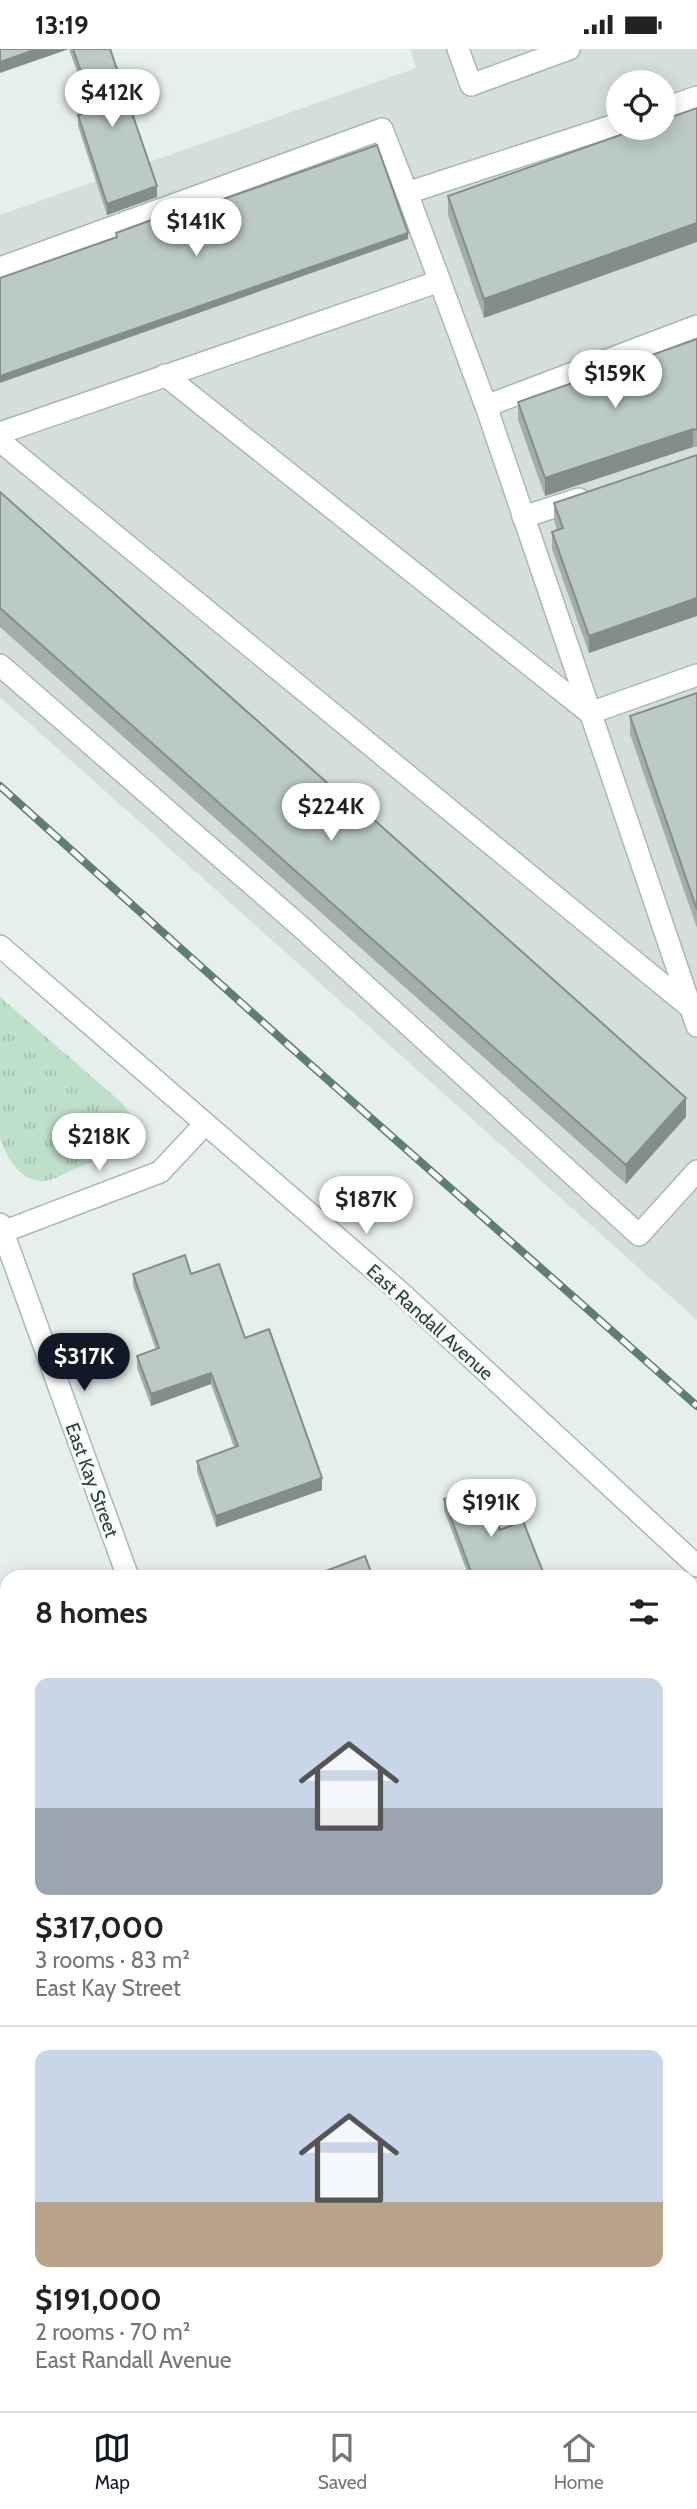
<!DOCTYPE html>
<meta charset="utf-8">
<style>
:root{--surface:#fff;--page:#f2f2f2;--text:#222;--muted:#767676;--line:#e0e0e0;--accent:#111827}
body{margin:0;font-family:Cabin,sans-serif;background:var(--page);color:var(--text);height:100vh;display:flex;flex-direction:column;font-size:26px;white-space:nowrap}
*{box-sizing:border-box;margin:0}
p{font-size:23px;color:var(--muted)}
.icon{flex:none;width:38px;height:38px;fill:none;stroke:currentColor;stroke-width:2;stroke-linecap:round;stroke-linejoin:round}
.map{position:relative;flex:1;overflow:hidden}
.sheet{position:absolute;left:0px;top:1521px;width:698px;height:842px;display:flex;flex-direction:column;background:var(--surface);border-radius:21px 21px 0 0;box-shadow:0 4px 18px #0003}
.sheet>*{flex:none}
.buttons{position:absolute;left:606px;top:21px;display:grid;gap:14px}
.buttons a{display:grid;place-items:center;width:70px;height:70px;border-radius:50%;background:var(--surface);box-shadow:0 4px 18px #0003;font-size:35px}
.price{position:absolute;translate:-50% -60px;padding:0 16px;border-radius:24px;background:#fff;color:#222;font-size:23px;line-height:46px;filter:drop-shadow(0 2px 4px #0008)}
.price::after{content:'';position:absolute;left:50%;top:42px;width:21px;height:16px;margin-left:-10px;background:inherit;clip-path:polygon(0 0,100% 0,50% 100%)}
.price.selected{background:var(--accent);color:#fff}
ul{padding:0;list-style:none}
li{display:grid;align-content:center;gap:14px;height:371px;padding:0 35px}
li+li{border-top:2px solid var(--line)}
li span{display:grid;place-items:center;height:217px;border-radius:14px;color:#555}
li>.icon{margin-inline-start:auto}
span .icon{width:126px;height:126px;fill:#fffc;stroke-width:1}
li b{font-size:30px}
h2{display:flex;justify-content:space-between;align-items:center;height:84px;padding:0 35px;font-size:30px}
.status{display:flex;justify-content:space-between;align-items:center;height:49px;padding:0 35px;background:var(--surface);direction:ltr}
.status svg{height:19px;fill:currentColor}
.tabs{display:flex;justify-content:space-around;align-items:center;height:98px;border-top:2px solid var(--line);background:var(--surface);font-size:19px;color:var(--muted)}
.tabs a{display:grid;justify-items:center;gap:4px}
.tabs .selected{color:var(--accent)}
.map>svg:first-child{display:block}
.built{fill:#d4dfda;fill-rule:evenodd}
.grass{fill:url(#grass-tufts)}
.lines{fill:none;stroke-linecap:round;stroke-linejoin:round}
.lane-casing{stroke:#a8b8b2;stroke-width:24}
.street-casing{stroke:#a8b8b2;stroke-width:24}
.lane{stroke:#fff;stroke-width:21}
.street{stroke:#fff;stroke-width:21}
.rail-casing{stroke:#5f7d75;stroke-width:8}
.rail{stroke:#f7fbf9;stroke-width:5;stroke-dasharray:16;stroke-linecap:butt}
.wall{fill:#a1aea9}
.shaded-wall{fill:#838d89}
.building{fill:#bbcac4;stroke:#838d89;stroke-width:2}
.labels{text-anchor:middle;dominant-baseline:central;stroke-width:6;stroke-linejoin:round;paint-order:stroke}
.street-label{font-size:19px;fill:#24423a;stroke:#f7fbf9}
</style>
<div class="status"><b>13:19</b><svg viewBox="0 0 49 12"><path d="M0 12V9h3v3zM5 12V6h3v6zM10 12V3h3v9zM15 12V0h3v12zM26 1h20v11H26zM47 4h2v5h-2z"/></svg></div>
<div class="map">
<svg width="697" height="2362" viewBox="0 0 697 2362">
<defs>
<pattern id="grass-tufts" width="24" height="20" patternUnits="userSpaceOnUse" patternTransform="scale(1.75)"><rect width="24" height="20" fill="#bfe0c8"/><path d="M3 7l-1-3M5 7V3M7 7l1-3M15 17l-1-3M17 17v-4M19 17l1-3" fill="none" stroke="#a4c1ad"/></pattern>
</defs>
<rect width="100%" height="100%" fill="#e6efeb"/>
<path class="built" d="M 410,0 L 697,0 L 697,1271 L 0,648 L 0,166 L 416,19 ZM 618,33 L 663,33 L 663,79 L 618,79 Z"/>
<path class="grass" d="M 0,948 L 122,1054 L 131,1066 C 128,1105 111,1106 79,1118 C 69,1122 55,1131 44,1132 C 20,1133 7,1108 0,1090 Z"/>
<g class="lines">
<g class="lane-casing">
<g id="lane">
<path d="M 458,0 L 471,36 L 569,0"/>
<path d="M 663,60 L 697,48"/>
<path d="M 618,75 L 407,144 L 486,357 L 697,977"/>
<path d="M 0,219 L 382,80 L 407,144"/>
<path d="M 165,326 L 590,664 L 697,626"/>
<path d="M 486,357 L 697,277"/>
<path d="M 0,384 L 440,232"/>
<path d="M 0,392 L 691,959"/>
<path d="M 523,468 L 579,450"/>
<path d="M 0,616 L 301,878 L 639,1186 L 697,1122"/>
</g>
</g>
<g class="street-casing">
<g id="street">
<path d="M 0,897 L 400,1243 L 697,1517"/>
<path d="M 0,1175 L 128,1528"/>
<path d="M 0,1184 L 160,1123 L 205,1075"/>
<path d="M 691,1601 L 697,1597"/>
<path d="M 0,1854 L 7,1852"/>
<path d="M 691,2269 L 697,2267"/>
<path d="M 428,2362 L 447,2356"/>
</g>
</g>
<use href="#lane" class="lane"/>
<use href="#street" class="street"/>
<g class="rail-casing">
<path id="rail" d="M 0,737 L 286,994 L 697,1357"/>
</g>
<use href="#rail" class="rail"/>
</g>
<g class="wall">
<path d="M 69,0 L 111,0 L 157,148 L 107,166 L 78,77 L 78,66 L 91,62 Z"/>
<path d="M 640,79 L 484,269 L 448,166 L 448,147 Z"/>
<path d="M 697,290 L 697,398 L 693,398 L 545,447 L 518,371 L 518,353 Z"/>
<path d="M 697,406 L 589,604 L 552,500 L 552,483 L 557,481 L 554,471 L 554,454 Z"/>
<path d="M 0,443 L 351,755 L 686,1068 L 626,1135 L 0,578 Z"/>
<path d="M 697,644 L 697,879 L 630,685 L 630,667 Z"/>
<path d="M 133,1225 L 191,1225 L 245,1289 L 322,1441 L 216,1478 L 197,1423 L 197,1412 L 234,1398 L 211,1335 L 151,1357 L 137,1319 L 137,1307 L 156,1301 L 133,1236 Z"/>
<path d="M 444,1450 L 543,1528 L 469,1528 L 444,1461 Z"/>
<path d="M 697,1686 L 697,1737 L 691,1723 L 691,1689 Z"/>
</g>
<g class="shaded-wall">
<path d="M 37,0 L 69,0 L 0,24 L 0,13 Z"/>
<path d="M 157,137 L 157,148 L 107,166 L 107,155 Z"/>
<path d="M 697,174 L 697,193 L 484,269 L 484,250 Z"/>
<path d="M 408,184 L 408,190 L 0,334 L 0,327 Z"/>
<path d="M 693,380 L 693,398 L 545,447 L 545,429 Z"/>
<path d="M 697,549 L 697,567 L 589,604 L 589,587 Z"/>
<path d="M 686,1049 L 686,1068 L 626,1135 L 626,1116 Z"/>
<path d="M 211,1324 L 211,1335 L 151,1357 L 151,1345 Z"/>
<path d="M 322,1429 L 322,1441 L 216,1478 L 216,1467 Z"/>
<path d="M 543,1523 L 543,1528 L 531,1528 Z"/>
<path d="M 7,1727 L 7,1738 L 0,1740 L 0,1730 Z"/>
<path d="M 697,1797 L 697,1808 L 691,1810 L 691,1799 Z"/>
<path d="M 7,2027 L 7,2038 L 0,2040 L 0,2029 Z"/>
<path d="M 697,2140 L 697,2150 L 691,2152 L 691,2142 Z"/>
<path d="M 85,2356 L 115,2356 L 98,2362 L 68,2362 Z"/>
</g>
<g class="building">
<path d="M 0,0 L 37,0 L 0,13 Z"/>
<path d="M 73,0 L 110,0 L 157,137 L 107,155 L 78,66 L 94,60 Z"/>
<path d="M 697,59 L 697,174 L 484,250 L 448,147 L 640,79 L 663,79 L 663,71 Z"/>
<path d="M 377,96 L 408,184 L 0,327 L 0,229 L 117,188 L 116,184 L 165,166 L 167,170 Z"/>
<path d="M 697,290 L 697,381 L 693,380 L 545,429 L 518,353 Z"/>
<path d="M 697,406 L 697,549 L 589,587 L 552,483 L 563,479 L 554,454 Z"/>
<path d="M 0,443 L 351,755 L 353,752 L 686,1049 L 626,1116 L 0,559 Z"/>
<path d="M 697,644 L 697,861 L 630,667 Z"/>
<path d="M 185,1206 L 191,1225 L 219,1215 L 245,1289 L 269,1280 L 322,1429 L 216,1467 L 197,1412 L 238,1397 L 211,1324 L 151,1345 L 137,1307 L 159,1299 L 133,1225 Z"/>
<path d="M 481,1435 L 500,1481 L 523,1472 L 543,1523 L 531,1528 L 473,1528 L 444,1450 Z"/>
<path d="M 365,1507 L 373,1528 L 310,1528 Z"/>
<path d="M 7,1594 L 7,1727 L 0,1730 L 0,1597 Z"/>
<path d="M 697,1686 L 697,1726 L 691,1712 L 691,1689 Z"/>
<path d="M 697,1747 L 697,1797 L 691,1799 L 691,1749 Z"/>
<path d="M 7,1970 L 7,2027 L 0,2029 L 0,1972 Z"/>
<path d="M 697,2022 L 697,2140 L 691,2142 L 691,2024 Z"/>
<path d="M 7,2187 L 7,2235 L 0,2238 L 0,2189 Z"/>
<path d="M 7,2235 L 7,2356 L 85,2356 L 68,2362 L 0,2362 L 0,2238 Z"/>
</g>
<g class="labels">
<g class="street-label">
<text transform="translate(430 1273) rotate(42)">East Randall Avenue</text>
<text transform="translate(92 1431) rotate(70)">East Kay Street</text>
</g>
</g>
</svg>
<div class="buttons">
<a><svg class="icon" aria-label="locate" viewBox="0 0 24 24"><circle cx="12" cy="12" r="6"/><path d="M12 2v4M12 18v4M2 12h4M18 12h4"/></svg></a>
</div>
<b class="price" style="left:112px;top:80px">$412K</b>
<b class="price" style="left:196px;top:209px">$141K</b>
<b class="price" style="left:615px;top:361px">$159K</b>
<b class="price" style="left:331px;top:794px">$224K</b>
<b class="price" style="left:99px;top:1124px">$218K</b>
<b class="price" style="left:366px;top:1187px">$187K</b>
<b class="price selected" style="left:84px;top:1344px">$317K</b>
<b class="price" style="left:491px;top:1490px">$191K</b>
<section class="sheet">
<h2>8 homes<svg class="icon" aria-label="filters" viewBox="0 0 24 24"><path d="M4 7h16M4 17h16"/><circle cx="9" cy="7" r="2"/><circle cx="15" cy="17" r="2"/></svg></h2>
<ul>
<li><span style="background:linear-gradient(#c9d6e8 60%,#9aa5b1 0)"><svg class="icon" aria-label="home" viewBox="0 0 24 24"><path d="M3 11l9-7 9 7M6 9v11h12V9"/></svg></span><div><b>$317,000</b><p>3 rooms · 83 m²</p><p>East Kay Street</p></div></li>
<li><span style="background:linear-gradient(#c9d6e8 70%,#b9a48a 0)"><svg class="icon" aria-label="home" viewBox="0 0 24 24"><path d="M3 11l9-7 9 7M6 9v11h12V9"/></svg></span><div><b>$191,000</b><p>2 rooms · 70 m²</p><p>East Randall Avenue</p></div></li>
</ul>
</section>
</div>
<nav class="tabs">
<a class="selected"><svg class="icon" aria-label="map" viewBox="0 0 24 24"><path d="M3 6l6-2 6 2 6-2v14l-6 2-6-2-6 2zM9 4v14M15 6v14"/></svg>Map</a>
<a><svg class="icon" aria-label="saved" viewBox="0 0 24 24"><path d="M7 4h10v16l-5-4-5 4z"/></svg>Saved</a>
<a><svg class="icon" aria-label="home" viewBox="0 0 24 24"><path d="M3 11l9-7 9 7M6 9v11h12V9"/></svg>Home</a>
</nav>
